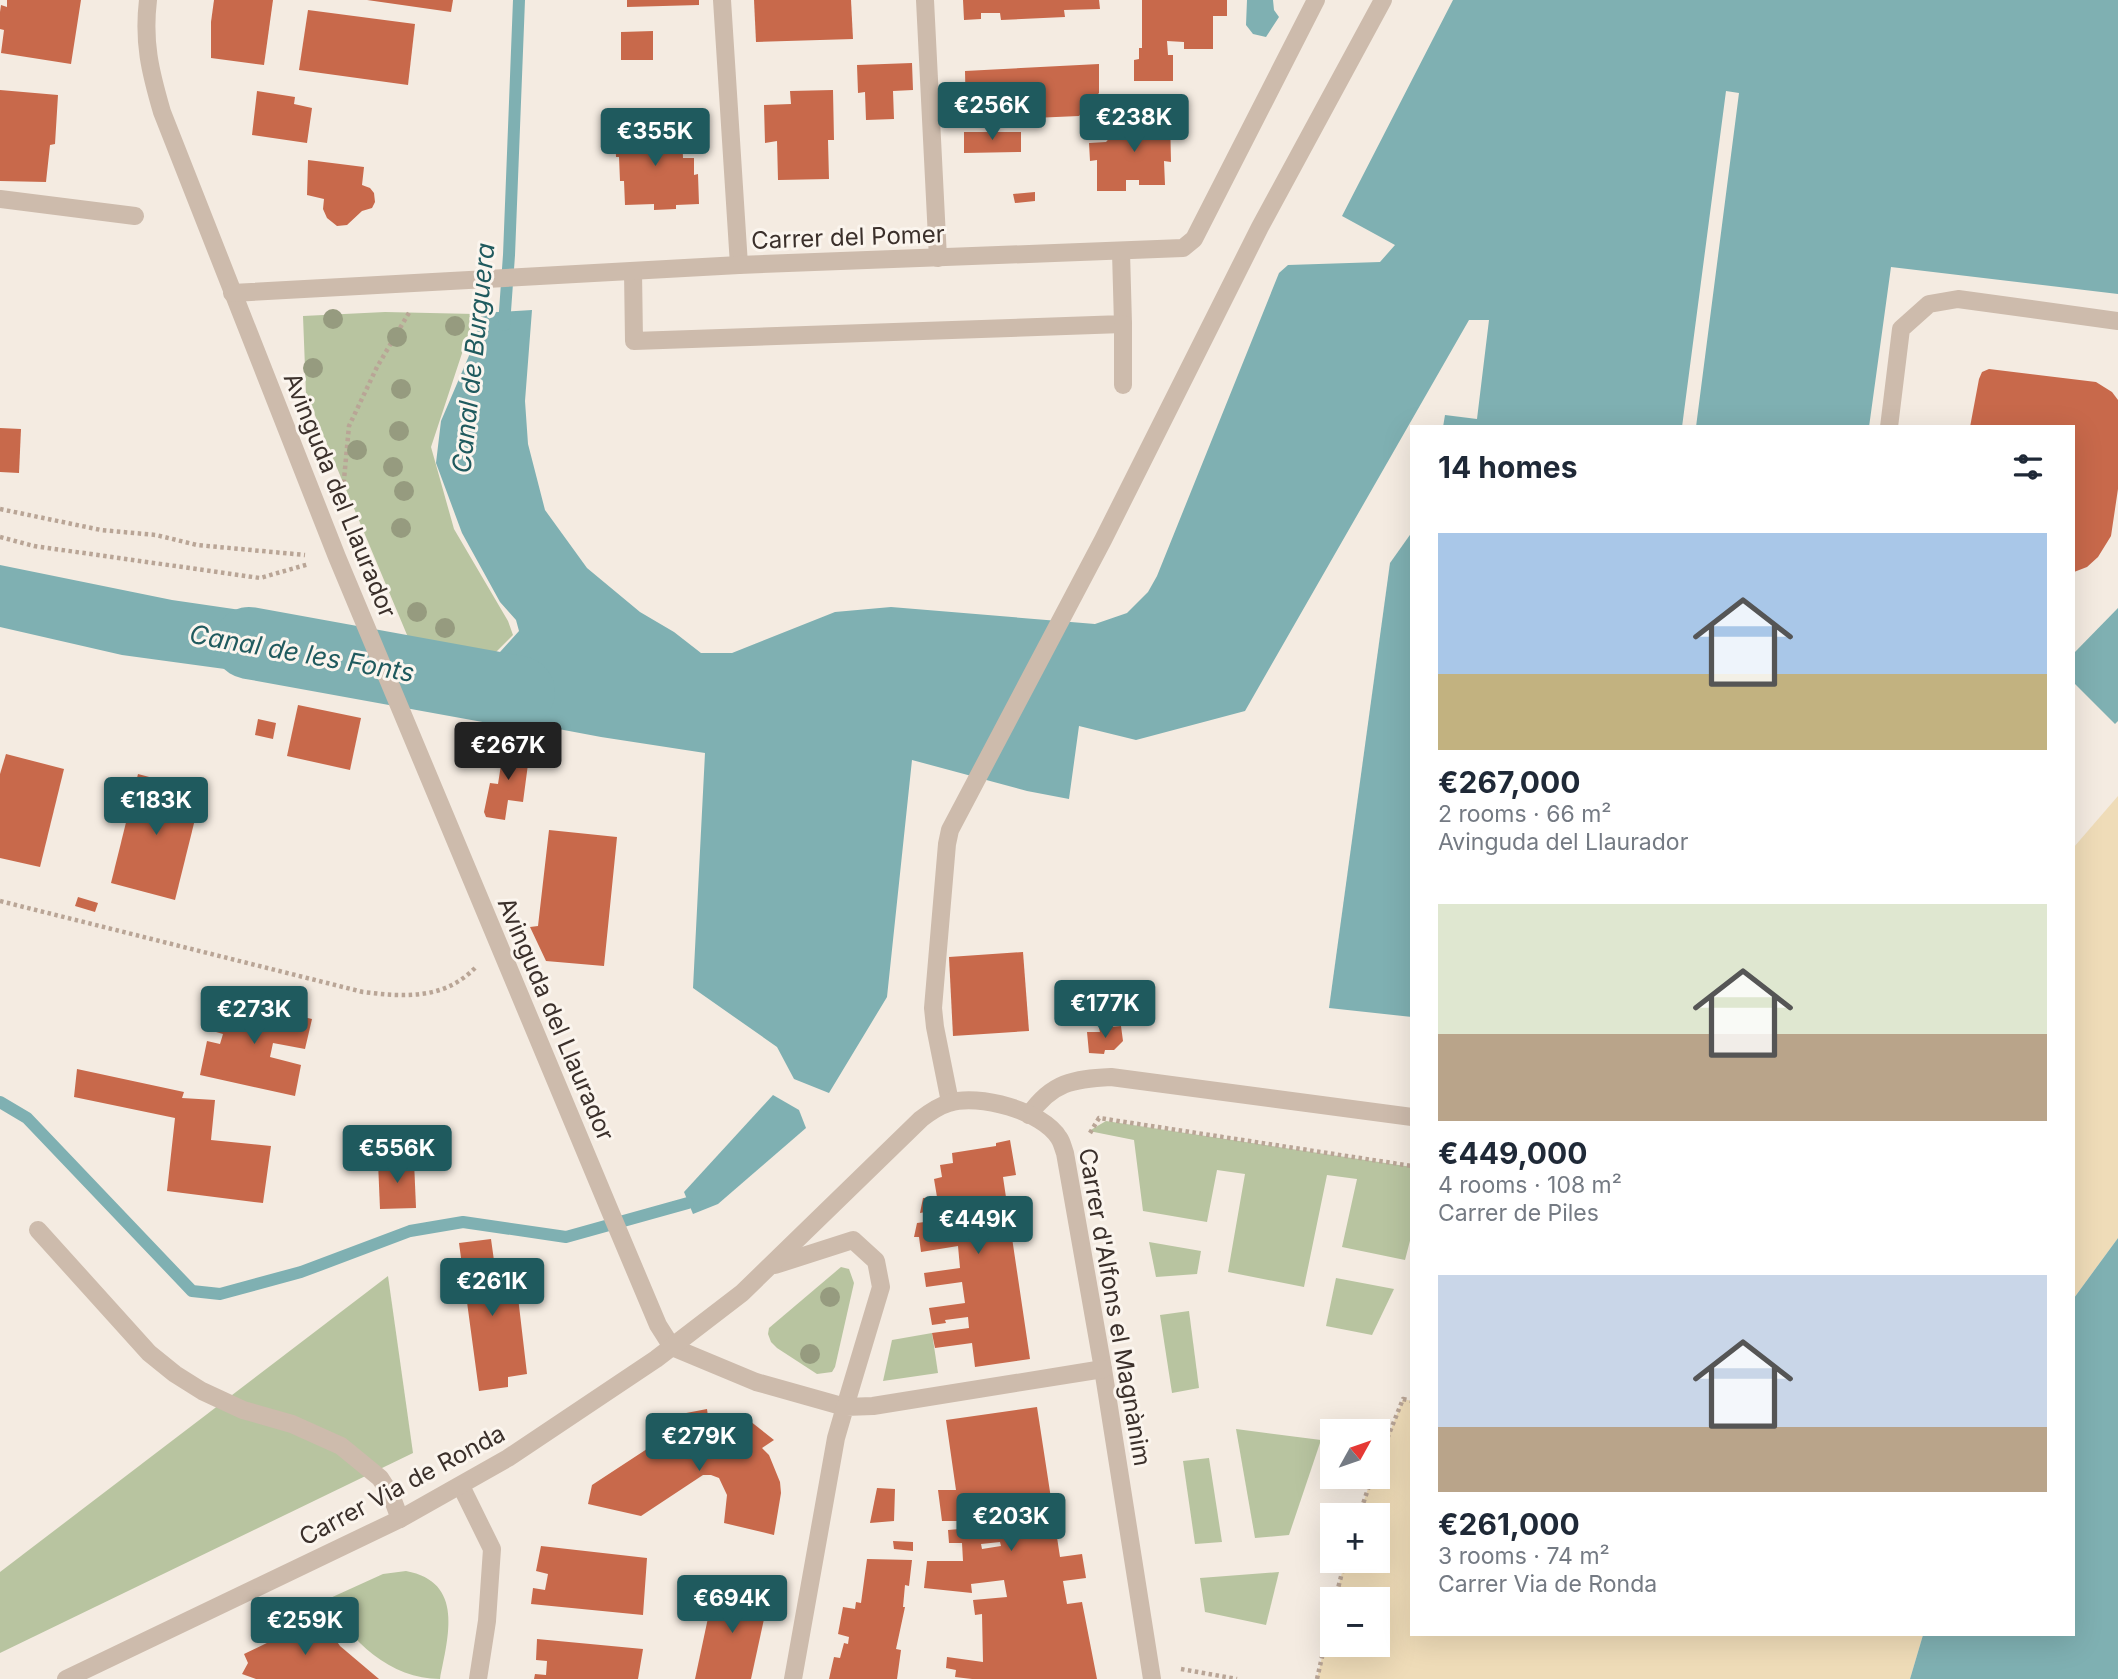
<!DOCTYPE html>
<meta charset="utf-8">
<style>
:root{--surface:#fff;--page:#f6f6f7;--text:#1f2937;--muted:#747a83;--accent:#1f5a5e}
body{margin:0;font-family:Inter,sans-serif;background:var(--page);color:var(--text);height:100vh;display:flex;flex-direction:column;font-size:26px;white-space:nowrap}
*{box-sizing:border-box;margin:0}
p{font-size:23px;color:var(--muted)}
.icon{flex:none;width:38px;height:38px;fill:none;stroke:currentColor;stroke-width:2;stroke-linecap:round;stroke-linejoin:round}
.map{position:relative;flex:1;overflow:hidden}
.sheet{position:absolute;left:1410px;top:425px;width:665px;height:1211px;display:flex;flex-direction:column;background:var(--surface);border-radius:0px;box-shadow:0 7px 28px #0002}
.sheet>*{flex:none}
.needle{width:46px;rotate:50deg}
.buttons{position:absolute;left:1320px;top:1419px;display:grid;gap:14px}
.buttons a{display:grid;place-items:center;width:70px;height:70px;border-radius:0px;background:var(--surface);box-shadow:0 7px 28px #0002;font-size:35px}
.price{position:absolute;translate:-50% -60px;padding:0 16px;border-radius:7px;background:var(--accent);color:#fff;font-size:23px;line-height:46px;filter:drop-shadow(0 2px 4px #0008)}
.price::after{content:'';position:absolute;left:50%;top:42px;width:21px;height:16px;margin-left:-10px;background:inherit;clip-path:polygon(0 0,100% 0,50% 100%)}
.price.selected{background:#222;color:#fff}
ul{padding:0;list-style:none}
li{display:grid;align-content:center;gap:14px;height:371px;padding:0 28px}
li span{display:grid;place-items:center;height:217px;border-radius:0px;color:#555}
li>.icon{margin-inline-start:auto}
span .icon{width:126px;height:126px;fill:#fffc;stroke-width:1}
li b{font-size:30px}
h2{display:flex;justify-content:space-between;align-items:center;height:84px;padding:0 28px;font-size:30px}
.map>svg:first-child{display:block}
.green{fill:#b8c4a0}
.sand{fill:#efdcb8}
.water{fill:#7fb0b2}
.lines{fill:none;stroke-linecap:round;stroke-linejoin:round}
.stream{stroke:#7fb0b2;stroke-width:12}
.river{stroke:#7fb0b2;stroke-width:72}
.building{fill:#c8694b;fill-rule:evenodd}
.path{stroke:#b9a596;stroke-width:4.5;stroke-dasharray:3.5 3.5;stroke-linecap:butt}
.minor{stroke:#cdbbac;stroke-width:18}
.tree{fill:#969b7f}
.labels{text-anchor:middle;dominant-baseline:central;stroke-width:6;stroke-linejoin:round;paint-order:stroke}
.street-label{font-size:24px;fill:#3b302b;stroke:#fbf5ee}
.water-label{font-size:26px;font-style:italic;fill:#1f5a5e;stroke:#fbf5ee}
</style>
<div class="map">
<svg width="2118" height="1679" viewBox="0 0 2118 1679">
<rect width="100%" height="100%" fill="#f4ebe1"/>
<g class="green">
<path d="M 385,312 L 475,314 L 431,447 L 454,529 L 508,621 L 513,635 L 496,652 L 484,655 L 410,642 L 306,394 L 303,316 Z"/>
<path d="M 1106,1121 L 1412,1167 L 1412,1233 L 1405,1260 L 1342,1247 L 1357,1179 L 1327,1175 L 1304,1287 L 1228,1272 L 1245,1174 L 1217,1170 L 1207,1222 L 1143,1211 L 1134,1140 L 1089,1131 Z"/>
<path d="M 1149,1242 L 1201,1251 L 1197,1274 L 1156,1277 Z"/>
<path d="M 841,1267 L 849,1269 L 854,1283 L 835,1367 L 832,1372 L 817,1374 L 777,1348 L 771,1342 L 768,1334 L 769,1328 Z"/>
<path d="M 388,1276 L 413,1453 L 0,1653 L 0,1572 Z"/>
<path d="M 1336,1278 L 1394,1289 L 1372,1335 L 1326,1326 Z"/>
<path d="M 1189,1311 L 1199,1388 L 1172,1393 L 1160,1315 Z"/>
<path d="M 932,1333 L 938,1373 L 883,1381 L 892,1340 Z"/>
<path d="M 1236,1429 L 1321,1440 L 1289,1535 L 1255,1538 Z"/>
<path d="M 1209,1458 L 1222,1542 L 1195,1544 L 1183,1461 Z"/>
<path d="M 406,1571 C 465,1582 448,1637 440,1679 C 391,1679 349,1641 328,1599 L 383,1574 Z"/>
<path d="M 1279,1572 L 1266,1625 L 1205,1612 L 1200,1578 Z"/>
</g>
<g class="sand">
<path d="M 2118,796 L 2118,1238 L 2074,1298 L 2074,847 Z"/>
<path d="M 1403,1399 L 1412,1401 L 1412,1634 L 1923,1635 L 1910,1679 L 1317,1679 L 1332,1613 L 1332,1645 L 1377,1645 L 1377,1600 L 1335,1599 L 1345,1561 L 1377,1561 L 1377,1516 L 1359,1515 L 1372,1477 L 1377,1477 L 1377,1464 Z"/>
</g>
<g class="water">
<path d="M 1247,0 L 1273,0 L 1274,10 L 1279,17 L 1266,37 L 1253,34 L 1246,25 Z"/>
<path d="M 1453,0 L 2118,0 L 2118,294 L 1891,267 L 1869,427 L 1696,427 L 1739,93 L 1726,91 L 1682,427 L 1443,427 L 1445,415 L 1477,419 L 1489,320 L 1469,320 L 1245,711 L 1136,740 L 1079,726 L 1069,799 L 1027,791 L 912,760 L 887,997 L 829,1093 L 794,1079 L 777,1047 L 693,988 L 705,753 L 601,737 L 432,705 L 410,642 L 488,655 L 500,652 L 519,631 L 516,620 L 500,602 L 462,533 L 436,463 L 441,421 L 471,351 L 482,313 L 532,310 L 525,401 L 528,444 L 545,510 L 587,568 L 640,612 L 674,632 L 701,653 L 732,653 L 835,612 L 891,607 L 1095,624 L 1127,613 L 1148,592 L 1157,576 L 1279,273 L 1288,265 L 1380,262 L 1395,245 L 1342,216 Z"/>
<path d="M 1412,532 L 1412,1017 L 1329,1008 L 1390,563 Z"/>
<path d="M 0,565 L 172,600 L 330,623 L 357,687 L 122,655 L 0,627 Z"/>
<path d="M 2118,608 L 2118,721 L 2115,724 L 2074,683 L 2074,653 Z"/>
<path d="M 773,1095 L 799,1110 L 806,1128 L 718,1204 L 693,1214 L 684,1192 Z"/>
<path d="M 2118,1238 L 2118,1679 L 1910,1679 L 1923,1635 L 2074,1634 L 2074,1298 Z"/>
</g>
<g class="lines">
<g class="stream">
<path d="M 504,325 L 509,255 L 519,0"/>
<path d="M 0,1102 L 27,1118 L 192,1291 L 220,1294 L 301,1272 L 410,1231 L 463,1222 L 566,1237 L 688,1203"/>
</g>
<path class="river" d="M 249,643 L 519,692"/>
</g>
<g class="building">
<path d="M 7,0 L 81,0 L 71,64 L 1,53 L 4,30 L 0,29 L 0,12 L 1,5 L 7,7 Z"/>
<path d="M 214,0 L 273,0 L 264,65 L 211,58 L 211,22 Z"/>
<path d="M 367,0 L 453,0 L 451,12 Z"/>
<path d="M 627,0 L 699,0 L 699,5 L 627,7 Z"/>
<path d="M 754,0 L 851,0 L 853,39 L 756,42 Z"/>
<path d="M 963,0 L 1099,0 L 1100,9 L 1064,10 L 1065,17 L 1001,20 L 1000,13 L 981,13 L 981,19 L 964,20 Z"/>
<path d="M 1142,0 L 1227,0 L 1227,16 L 1213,16 L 1213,49 L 1184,49 L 1184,42 L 1167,41 L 1168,55 L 1173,55 L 1173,81 L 1134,81 L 1134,60 L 1139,59 L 1139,48 L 1142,48 Z"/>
<path d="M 308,10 L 415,24 L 408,85 L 299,70 Z"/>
<path d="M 653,31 L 653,60 L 621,60 L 621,32 Z"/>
<path d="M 912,63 L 913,90 L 893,91 L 894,119 L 866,120 L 865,92 L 858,93 L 857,65 Z"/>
<path d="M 1099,64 L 1099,93 L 1079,116 L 966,121 L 965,71 Z"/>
<path d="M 0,90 L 58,95 L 55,144 L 50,145 L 46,182 L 0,181 Z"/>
<path d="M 833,90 L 834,140 L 828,140 L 829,179 L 778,180 L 777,141 L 765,143 L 764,105 L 791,104 L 790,91 Z"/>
<path d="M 257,91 L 295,97 L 294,104 L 312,108 L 307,143 L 252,135 Z"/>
<path d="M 1170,117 L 1171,162 L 1164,161 L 1165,185 L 1139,185 L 1139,180 L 1126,180 L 1126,191 L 1097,191 L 1097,160 L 1090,161 L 1089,143 L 1106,142 L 1128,118 Z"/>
<path d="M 654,125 L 654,133 L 682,132 L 683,158 L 694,158 L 694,175 L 698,174 L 699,204 L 676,205 L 676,209 L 654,210 L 654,204 L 625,205 L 624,181 L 620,181 L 619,157 L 616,157 L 615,126 Z"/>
<path d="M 964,132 L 1021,132 L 1021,152 L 964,153 Z"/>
<path d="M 308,160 L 364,167 L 362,185 L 370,188 L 374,193 L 375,202 L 372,208 L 362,211 L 347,225 L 337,226 L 327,218 L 323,209 L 324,199 L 307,195 Z"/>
<path d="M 1035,192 L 1035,201 L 1015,203 L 1013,194 Z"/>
<path d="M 1989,369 L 2096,382 L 2112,392 L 2118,400 L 2118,489 L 2111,536 L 2098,557 L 2087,567 L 2074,572 L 2074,427 L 1970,427 L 1979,379 L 1982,372 Z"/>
<path d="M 0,428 L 21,429 L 19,473 L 0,472 Z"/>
<path d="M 298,705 L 361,718 L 350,770 L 287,756 Z"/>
<path d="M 258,719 L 276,723 L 273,739 L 255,735 Z"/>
<path d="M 504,746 L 530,749 L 523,802 L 508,800 L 505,820 L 486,817 L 484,812 L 490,783 L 498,784 Z"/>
<path d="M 6,754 L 64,769 L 40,867 L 0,858 L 0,774 Z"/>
<path d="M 138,774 L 202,791 L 175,900 L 111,883 Z"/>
<path d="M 549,830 L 617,837 L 604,966 L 546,961 L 530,927 L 538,926 Z"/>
<path d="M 78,897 L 98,903 L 95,912 L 75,906 Z"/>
<path d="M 1023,952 L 1029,1031 L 953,1036 L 949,957 Z"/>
<path d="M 217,997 L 312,1019 L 305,1049 L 273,1043 L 270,1057 L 301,1065 L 295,1096 L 200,1075 L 207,1041 L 220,1044 L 223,1034 L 209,1030 Z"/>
<path d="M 1121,1026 L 1123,1041 L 1114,1050 L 1105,1050 L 1104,1054 L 1089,1053 L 1087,1032 L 1100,1032 L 1099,1028 Z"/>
<path d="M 77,1069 L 184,1092 L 182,1098 L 215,1100 L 211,1140 L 271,1146 L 263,1203 L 167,1191 L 175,1118 L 74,1097 Z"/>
<path d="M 1010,1140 L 1016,1175 L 1003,1177 L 1030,1359 L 975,1367 L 972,1343 L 935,1348 L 932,1333 L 969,1328 L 968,1317 L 945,1320 L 946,1323 L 932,1325 L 929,1308 L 965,1303 L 962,1282 L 926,1287 L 924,1273 L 960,1268 L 958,1246 L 921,1252 L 919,1237 L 914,1237 L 917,1223 L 954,1218 L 953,1207 L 920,1213 L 923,1198 L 937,1197 L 934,1179 L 942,1177 L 940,1165 L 953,1163 L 952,1153 L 996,1146 L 996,1143 Z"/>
<path d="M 414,1161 L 416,1208 L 380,1209 L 378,1162 Z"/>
<path d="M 491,1239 L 497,1282 L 516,1280 L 527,1374 L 508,1377 L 508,1387 L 479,1391 L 459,1243 Z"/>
<path d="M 1037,1407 L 1060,1557 L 1082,1554 L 1086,1578 L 1063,1581 L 1067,1604 L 1082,1602 L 1097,1679 L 972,1679 L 955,1677 L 956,1670 L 946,1668 L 947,1657 L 983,1662 L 982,1614 L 975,1615 L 973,1600 L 1007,1597 L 1004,1580 L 971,1584 L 972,1593 L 924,1588 L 927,1561 L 963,1561 L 962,1543 L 949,1543 L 948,1530 L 960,1529 L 959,1521 L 942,1521 L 938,1490 L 956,1490 L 946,1420 ZM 996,1509 L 997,1526 L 977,1528 L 975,1511 ZM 1000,1542 L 1001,1546 L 982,1549 L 981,1544 Z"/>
<path d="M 707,1409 L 709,1424 L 719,1423 L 746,1434 L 750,1421 L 774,1440 L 762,1448 L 769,1455 L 780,1482 L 781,1493 L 774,1535 L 724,1523 L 727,1495 L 719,1478 L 711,1475 L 703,1475 L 641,1516 L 588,1504 L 592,1485 L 679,1428 L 684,1427 L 681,1414 Z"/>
<path d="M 877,1488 L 895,1489 L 894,1521 L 870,1523 Z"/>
<path d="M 893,1541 L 913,1542 L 913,1551 L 894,1549 Z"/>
<path d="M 541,1546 L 647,1558 L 643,1615 L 531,1604 L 533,1588 L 545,1590 L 548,1574 L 536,1571 Z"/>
<path d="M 867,1559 L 912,1560 L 909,1586 L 905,1585 L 903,1607 L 905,1607 L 896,1649 L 901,1650 L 897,1679 L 829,1679 L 834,1657 L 840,1658 L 844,1643 L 848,1644 L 849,1637 L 838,1634 L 843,1607 L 855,1609 L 856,1602 L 861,1603 Z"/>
<path d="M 715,1585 L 769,1596 L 751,1679 L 695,1679 Z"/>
<path d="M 320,1617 L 340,1646 L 379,1679 L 256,1679 L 242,1674 L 248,1663 L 244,1654 Z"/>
<path d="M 537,1639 L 643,1649 L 638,1679 L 534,1679 L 535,1674 L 546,1675 L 547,1661 L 536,1660 Z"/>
</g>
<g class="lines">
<g class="path">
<path d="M 343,490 L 349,426 L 377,367 L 410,311"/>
<path d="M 0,509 L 101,530 L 156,535 L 197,545 L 305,555"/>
<path d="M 0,537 L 34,546 L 260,578 L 309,564"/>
<path d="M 0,901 L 363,992 C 405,997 444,1000 476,967"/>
<path d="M 1090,1133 L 1099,1118 L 1412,1166"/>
<path d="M 1377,1464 L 1403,1399 L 1412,1401"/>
<path d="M 1359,1516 L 1372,1477"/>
<path d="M 1335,1600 L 1345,1561"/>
<path d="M 1181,1669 L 1237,1679"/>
<path d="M 1317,1679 L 1332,1613"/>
</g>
<g class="minor">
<path d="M 148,0 C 143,42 150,71 162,112 L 337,557 L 610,1211 L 658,1325 L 672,1347"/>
<path d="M 722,0 L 739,265"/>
<path d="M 925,0 L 938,258"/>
<path d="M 0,199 L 135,216"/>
<path d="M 633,271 L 634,341 L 1123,324 L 1121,252"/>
<path d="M 232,293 L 739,265 L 1183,248 L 1194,239 L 1316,0"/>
<path d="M 1123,385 L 1123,324"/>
<path d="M 1889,427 L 1901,329 L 1929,304 L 1958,299 L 2118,321"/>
<path d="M 950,1102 L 935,1027 L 933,1008 L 947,844 L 950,830 L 1103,540 L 1260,227 L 1383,0"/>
<path d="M 1029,1115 C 1052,1082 1073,1079 1111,1077 L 1412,1117"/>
<path d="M 38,1230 L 149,1353 L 175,1374 L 202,1391 L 243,1410 L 292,1424 L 341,1446 L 380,1478 L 391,1495 L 400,1519"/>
<path d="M 672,1347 L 756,1382 L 845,1407 L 881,1287 L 876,1261 L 853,1240 L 775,1265"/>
<path d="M 461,1486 L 492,1549 L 487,1621 L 478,1679"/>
<path d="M 66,1679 L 400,1519 L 508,1458 L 656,1359 L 742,1293 L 921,1119 C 930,1112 939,1106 949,1103 C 978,1093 1043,1111 1059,1138 C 1062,1142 1063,1148 1065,1153 L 1103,1369 L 1152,1679"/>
<path d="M 793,1679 L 836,1438 L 845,1407 L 873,1406 L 1103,1369"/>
</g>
</g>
<g class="tree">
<circle cx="333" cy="319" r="10"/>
<circle cx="455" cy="326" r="10"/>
<circle cx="397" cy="337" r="10"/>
<circle cx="313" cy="368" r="10"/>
<circle cx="401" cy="389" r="10"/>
<circle cx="399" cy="431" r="10"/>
<circle cx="357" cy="450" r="10"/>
<circle cx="393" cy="467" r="10"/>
<circle cx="404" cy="491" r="10"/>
<circle cx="401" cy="528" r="10"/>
<circle cx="417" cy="612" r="10"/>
<circle cx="445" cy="628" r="10"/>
<circle cx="830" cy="1297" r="10"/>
<circle cx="810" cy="1354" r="10"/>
</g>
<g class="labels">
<g class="street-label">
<text transform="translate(848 237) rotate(-2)">Carrer del Pomer</text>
<text transform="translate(340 495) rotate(68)">Avinguda del Llaurador</text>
<text transform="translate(556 1019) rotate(67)">Avinguda del Llaurador</text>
<text transform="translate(1115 1307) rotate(80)">Carrer d'Alfons el Magnànim</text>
<text transform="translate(402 1485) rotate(-28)">Carrer Via de Ronda</text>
</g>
<g class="water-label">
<text transform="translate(473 358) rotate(-84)">Canal de Burguera</text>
<text transform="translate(302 653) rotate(10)">Canal de les Fonts</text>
</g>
</g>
</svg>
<div class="buttons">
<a><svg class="needle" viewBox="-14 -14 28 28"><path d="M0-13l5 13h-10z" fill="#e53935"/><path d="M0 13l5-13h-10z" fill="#747a83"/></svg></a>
<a>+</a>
<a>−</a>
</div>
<b class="price" style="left:992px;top:142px">€256K</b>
<b class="price" style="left:1134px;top:154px">€238K</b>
<b class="price" style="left:655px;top:168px">€355K</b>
<b class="price selected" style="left:508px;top:782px">€267K</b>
<b class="price" style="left:156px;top:837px">€183K</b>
<b class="price" style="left:1105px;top:1040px">€177K</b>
<b class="price" style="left:254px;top:1046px">€273K</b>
<b class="price" style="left:397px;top:1185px">€556K</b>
<b class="price" style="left:978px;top:1256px">€449K</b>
<b class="price" style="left:492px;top:1318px">€261K</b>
<b class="price" style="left:699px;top:1473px">€279K</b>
<b class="price" style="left:1011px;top:1553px">€203K</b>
<b class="price" style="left:732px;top:1635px">€694K</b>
<b class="price" style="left:305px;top:1657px">€259K</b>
<section class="sheet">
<h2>14 homes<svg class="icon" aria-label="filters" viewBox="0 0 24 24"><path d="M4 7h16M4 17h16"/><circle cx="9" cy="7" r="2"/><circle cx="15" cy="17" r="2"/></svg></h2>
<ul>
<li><span style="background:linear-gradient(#a9c7e8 65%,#c2b280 0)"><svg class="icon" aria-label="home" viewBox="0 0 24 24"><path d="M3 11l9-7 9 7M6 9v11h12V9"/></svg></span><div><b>€267,000</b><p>2 rooms · 66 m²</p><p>Avinguda del Llaurador</p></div></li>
<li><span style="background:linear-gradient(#dfe7d0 60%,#b9a48a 0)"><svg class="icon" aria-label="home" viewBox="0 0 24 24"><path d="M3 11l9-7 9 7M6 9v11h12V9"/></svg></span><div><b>€449,000</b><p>4 rooms · 108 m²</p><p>Carrer de Piles</p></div></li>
<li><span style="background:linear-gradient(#c9d6e8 70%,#b9a48a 0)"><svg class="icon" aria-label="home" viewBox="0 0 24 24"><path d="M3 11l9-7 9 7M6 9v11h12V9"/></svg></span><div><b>€261,000</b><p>3 rooms · 74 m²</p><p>Carrer Via de Ronda</p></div></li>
</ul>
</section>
</div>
